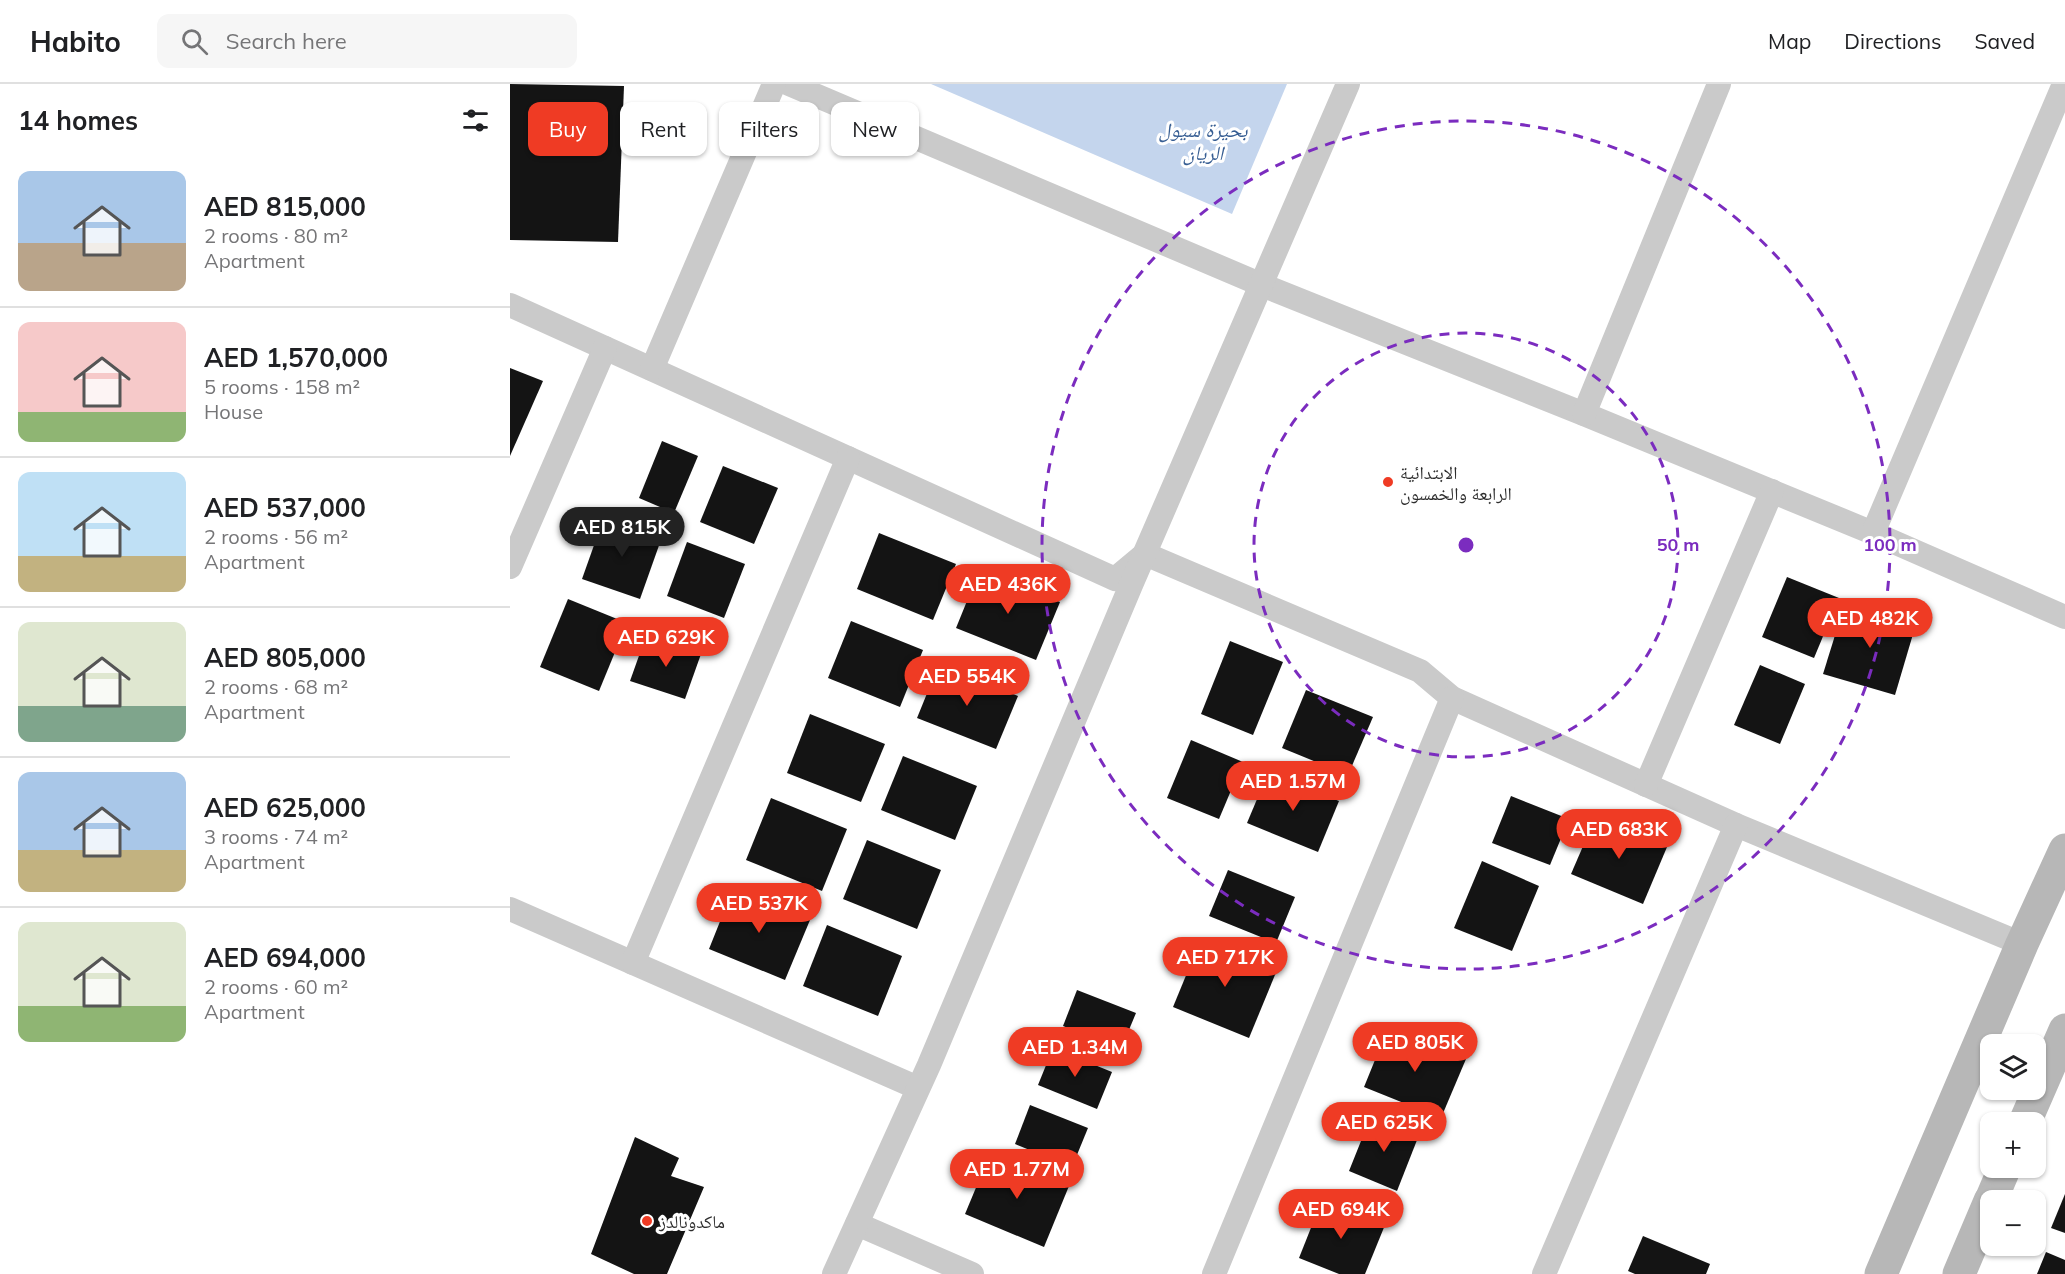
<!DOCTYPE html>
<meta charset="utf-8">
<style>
:root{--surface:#fff;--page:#f6f6f6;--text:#202124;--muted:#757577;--line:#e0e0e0;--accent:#ef3b24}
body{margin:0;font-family:Mulish,"Noto Naskh Arabic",sans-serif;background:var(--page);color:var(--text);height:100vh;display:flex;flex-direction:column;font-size:22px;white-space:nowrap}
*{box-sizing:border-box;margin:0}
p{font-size:20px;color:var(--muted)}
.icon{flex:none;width:33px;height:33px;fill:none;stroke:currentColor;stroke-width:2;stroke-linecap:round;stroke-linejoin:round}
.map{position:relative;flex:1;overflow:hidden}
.sheet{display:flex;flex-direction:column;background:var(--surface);width:510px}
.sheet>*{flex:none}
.banner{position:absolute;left:18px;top:18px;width:570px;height:54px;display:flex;gap:12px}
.controls{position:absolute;left:1470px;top:950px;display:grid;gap:12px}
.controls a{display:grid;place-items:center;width:66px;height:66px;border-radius:12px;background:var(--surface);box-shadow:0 2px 4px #0004;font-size:30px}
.price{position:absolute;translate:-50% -51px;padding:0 14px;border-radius:21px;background:var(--accent);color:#fff;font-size:20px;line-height:39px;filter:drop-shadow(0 2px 3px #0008)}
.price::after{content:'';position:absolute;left:50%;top:36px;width:18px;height:14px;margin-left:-9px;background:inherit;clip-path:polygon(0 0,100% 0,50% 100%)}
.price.active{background:#222;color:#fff}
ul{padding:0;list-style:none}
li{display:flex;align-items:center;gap:18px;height:150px;padding:0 18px}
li+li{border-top:2px solid var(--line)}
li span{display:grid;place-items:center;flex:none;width:168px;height:120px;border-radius:12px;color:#555}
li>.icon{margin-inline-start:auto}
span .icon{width:72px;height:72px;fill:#fffc;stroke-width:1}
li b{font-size:26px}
h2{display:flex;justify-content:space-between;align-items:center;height:72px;padding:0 18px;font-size:26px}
.pill{padding:0 21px;border-radius:12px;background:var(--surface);box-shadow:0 2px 4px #0004;font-size:21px;line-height:54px}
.pill.active{background:var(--accent);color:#fff}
header{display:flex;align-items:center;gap:36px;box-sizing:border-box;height:84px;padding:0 30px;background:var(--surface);border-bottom:2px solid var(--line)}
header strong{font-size:28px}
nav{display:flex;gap:33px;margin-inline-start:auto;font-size:21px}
.search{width:420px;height:54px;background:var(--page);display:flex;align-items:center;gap:15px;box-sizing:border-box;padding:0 21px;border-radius:12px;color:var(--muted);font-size:22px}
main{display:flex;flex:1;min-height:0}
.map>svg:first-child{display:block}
.water{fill:#c4d5ed}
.building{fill:#141414}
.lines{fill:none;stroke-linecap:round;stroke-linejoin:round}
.street{stroke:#cacaca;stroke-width:24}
.secondary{stroke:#b7b7b7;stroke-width:33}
.ring{fill:none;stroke:#7b2cbf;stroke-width:3;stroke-dasharray:10 8}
.poi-dot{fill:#ef3b24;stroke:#fff;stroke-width:2}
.labels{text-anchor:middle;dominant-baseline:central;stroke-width:6;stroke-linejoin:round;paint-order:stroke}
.poi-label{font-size:18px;fill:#2d2d2d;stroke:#fff;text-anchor:start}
.water-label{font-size:20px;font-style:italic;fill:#375e93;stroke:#fff}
.centre{fill:#7b2cbf;stroke:#fff;stroke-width:3}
.ring-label{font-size:18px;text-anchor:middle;font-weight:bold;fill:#7b2cbf;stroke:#fff;stroke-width:6;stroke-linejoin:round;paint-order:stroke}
</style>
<header>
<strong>Habito</strong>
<div class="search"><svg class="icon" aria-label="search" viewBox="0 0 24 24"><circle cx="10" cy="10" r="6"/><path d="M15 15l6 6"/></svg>Search here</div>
<nav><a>Map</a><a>Directions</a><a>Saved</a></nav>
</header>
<main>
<section class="sheet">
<h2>14 homes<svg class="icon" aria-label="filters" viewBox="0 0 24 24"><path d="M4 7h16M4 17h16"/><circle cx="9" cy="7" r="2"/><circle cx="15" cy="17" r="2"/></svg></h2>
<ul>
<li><span style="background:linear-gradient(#a9c7e8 60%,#b9a48a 0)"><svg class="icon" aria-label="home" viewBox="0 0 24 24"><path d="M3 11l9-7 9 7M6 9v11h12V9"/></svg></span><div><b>AED 815,000</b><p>2 rooms · 80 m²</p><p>Apartment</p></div></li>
<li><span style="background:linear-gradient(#f6c9c9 75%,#8fb573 0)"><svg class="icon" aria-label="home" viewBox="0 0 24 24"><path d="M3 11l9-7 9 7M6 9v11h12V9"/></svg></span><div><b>AED 1,570,000</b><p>5 rooms · 158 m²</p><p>House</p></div></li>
<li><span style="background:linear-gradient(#bfe0f5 70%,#c2b280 0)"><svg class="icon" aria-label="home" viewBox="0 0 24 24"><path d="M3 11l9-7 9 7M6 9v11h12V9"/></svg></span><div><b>AED 537,000</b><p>2 rooms · 56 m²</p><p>Apartment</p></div></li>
<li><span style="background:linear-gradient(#dfe7d0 70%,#7fa58c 0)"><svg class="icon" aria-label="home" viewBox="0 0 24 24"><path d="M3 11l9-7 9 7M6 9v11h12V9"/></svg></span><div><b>AED 805,000</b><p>2 rooms · 68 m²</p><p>Apartment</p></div></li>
<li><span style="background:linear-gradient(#a9c7e8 65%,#c2b280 0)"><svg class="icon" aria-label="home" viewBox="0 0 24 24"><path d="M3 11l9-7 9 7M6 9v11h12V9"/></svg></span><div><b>AED 625,000</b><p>3 rooms · 74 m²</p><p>Apartment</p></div></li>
<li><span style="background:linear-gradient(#dfe7d0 70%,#8fb573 0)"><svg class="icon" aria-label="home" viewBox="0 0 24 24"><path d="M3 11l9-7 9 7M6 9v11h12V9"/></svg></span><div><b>AED 694,000</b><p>2 rooms · 60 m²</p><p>Apartment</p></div></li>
</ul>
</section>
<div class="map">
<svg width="1555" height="1190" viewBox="0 0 1555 1190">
<rect width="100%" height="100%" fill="#fff"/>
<path class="water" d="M 421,0 L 777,0 L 722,130 Z"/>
<g class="building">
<path d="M 0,0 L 114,2 L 108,158 L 0,156 Z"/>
<path d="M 0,284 L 33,297 L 0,372 Z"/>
<path d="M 152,357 L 188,372 L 164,429 L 129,414 Z"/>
<path d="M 213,382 L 268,404 L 244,460 L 190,438 Z"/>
<path d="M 94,433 L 152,453 L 130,515 L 72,495 Z"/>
<path d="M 369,449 L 446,480 L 423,536 L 347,505 Z"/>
<path d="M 177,458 L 235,480 L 214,534 L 157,512 Z"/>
<path d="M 470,485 L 550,518 L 526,576 L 446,544 Z"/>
<path d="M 1277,493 L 1329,514 L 1304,574 L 1252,553 Z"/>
<path d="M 58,515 L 117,539 L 89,607 L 30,583 Z"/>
<path d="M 1335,519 L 1406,540 L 1385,611 L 1313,590 Z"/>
<path d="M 341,537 L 413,566 L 390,623 L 318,594 Z"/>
<path d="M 136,552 L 191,570 L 175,615 L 120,597 Z"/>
<path d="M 720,557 L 773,578 L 743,651 L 691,630 Z"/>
<path d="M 429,580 L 508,612 L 486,665 L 407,634 Z"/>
<path d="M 1250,581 L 1295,600 L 1270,660 L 1224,641 Z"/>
<path d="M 796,606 L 863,633 L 838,691 L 772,664 Z"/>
<path d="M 300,630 L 375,660 L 351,718 L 277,689 Z"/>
<path d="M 681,656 L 733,678 L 709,735 L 657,714 Z"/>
<path d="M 393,672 L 467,702 L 445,756 L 371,726 Z"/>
<path d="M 758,689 L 829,717 L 808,768 L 737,739 Z"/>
<path d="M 1001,712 L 1059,735 L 1040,781 L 982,759 Z"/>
<path d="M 261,714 L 337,745 L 312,807 L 236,776 Z"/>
<path d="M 1086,732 L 1157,763 L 1133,820 L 1061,790 Z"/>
<path d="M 357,756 L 431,786 L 407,845 L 333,815 Z"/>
<path d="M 972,777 L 1029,802 L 1002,867 L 944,844 Z"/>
<path d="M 718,786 L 785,813 L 766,859 L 699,832 Z"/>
<path d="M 223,805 L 300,836 L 275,896 L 199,865 Z"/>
<path d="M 317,841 L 392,872 L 368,932 L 293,902 Z"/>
<path d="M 691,855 L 767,886 L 739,954 L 663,923 Z"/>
<path d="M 567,906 L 626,929 L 611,965 L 553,942 Z"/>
<path d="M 878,944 L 956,975 L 931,1034 L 854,1003 Z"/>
<path d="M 543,964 L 602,988 L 587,1025 L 528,1001 Z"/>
<path d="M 520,1021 L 578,1044 L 562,1083 L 505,1060 Z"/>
<path d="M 861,1032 L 909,1051 L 887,1107 L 839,1087 Z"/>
<path d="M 125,1053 L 169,1074 L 161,1092 L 194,1103 L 157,1190 L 124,1190 L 81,1170 Z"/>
<path d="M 480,1070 L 559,1102 L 534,1163 L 455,1130 Z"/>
<path d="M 1555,1110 L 1555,1149 L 1541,1144 Z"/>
<path d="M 812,1116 L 875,1141 L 855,1190 L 829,1190 L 789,1174 Z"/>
<path d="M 1133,1152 L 1200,1180 L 1196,1190 L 1125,1190 L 1118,1187 Z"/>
<path d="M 1536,1168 L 1555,1176 L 1555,1190 L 1527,1190 Z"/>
</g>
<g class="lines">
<g class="street">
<path d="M 279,0 L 752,201 L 1074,330 L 1363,449 L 1555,533"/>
<path d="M 0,221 L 605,495 L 635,470 L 910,587 L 942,614 L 1226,741 L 1512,860"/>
<path d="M 142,285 L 264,0"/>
<path d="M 1074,330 L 1209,0"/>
<path d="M 1363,449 L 1554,0"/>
<path d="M 0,483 L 95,264"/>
<path d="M 1136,701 L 1262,407"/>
<path d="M 0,825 L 408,1004"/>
<path d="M 123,879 L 338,374"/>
<path d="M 347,1140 L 462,1190"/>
<path d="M 324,1190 L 419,981 L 621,501 L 838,0"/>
<path d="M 704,1190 L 942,614"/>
<path d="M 1034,1190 L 1226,741"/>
</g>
<g class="secondary">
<path d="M 1515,1038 L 1555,946"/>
<path d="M 1481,1116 L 1495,1083"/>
<path d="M 1371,1190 L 1512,860 L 1555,766"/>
<path d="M 1449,1190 L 1480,1117"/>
</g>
</g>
<g class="ring">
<circle cx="956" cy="461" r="212"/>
<circle cx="956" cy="461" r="424"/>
</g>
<g class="poi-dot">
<circle cx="878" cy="398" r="6"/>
<circle cx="137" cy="1137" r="6"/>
</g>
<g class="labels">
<g class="poi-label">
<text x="890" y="388">الابتدائية<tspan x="890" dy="21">الرابعة والخمسون</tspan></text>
<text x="149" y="1137">ماكدونالدز</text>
</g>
<g class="water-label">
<text x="693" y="45">بحيرة سيول<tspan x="693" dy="23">الريان</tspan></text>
</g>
</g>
<circle cx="956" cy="461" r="9" class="centre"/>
<g class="ring-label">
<text x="1168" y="467">50 m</text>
<text x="1380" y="467">100 m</text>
</g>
</svg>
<div class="controls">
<a><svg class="icon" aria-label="layers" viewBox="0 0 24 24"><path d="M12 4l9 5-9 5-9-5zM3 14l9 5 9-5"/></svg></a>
<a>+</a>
<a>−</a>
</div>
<b class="price active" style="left:112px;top:474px">AED 815K</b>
<b class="price" style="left:498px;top:531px">AED 436K</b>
<b class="price" style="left:1360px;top:565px">AED 482K</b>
<b class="price" style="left:156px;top:584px">AED 629K</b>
<b class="price" style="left:457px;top:623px">AED 554K</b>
<b class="price" style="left:783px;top:728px">AED 1.57M</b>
<b class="price" style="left:1109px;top:776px">AED 683K</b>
<b class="price" style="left:249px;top:850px">AED 537K</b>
<b class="price" style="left:715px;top:904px">AED 717K</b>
<b class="price" style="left:905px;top:989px">AED 805K</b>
<b class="price" style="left:565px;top:994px">AED 1.34M</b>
<b class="price" style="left:874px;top:1069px">AED 625K</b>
<b class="price" style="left:507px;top:1116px">AED 1.77M</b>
<b class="price" style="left:831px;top:1156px">AED 694K</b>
<div class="banner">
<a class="pill active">Buy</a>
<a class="pill">Rent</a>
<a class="pill">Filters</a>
<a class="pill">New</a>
</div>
</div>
</main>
